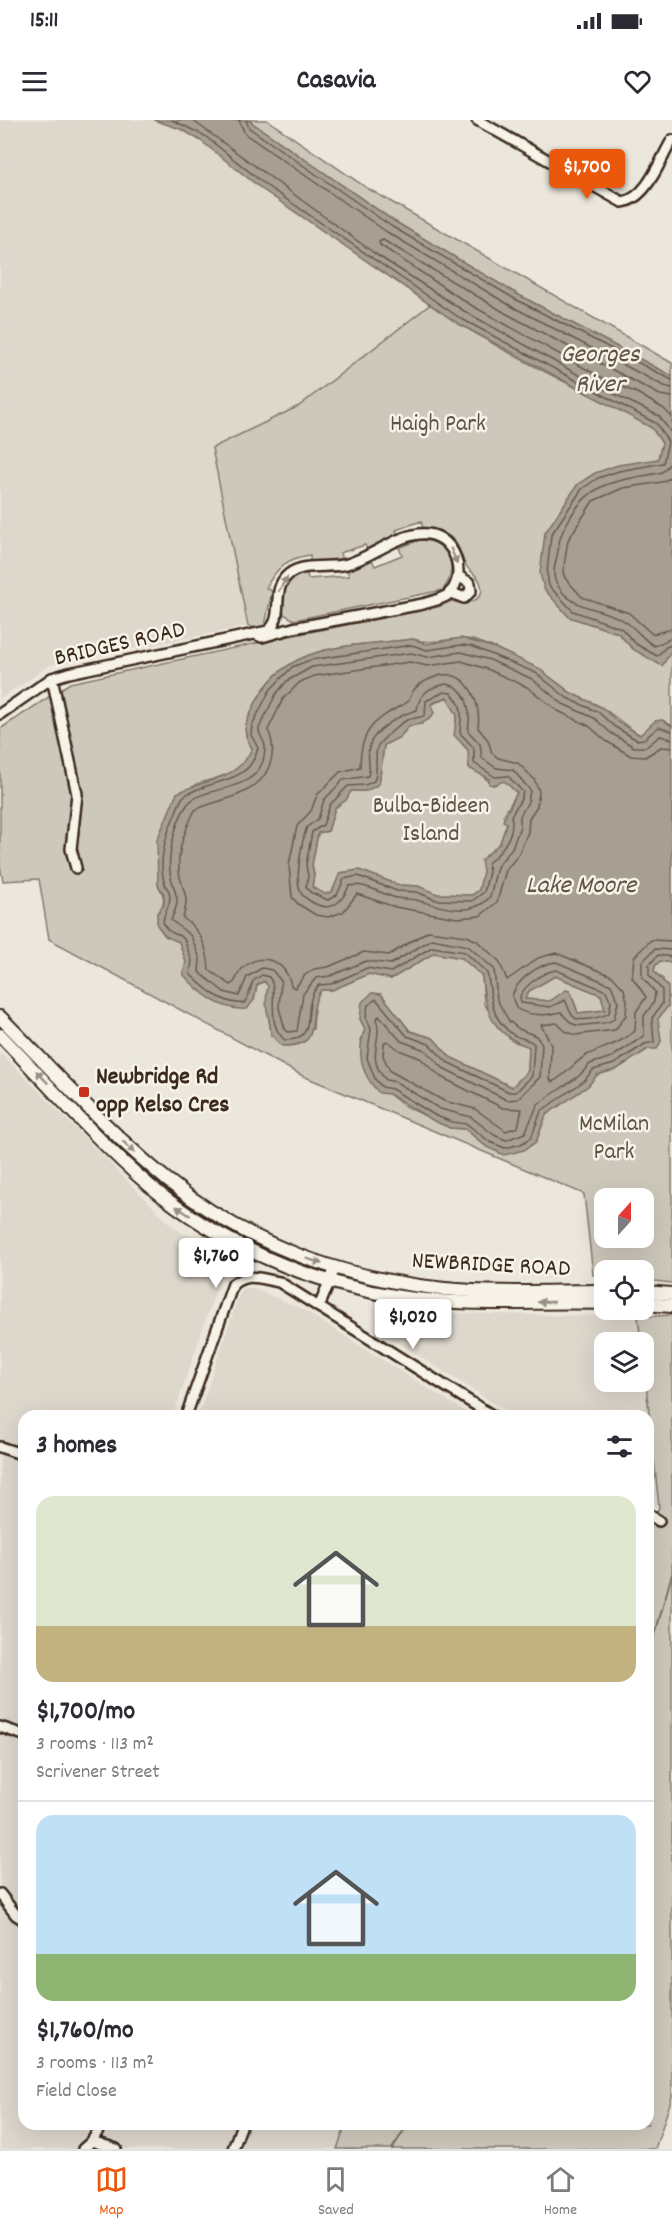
<!DOCTYPE html>
<meta charset="utf-8">
<style>
:root{--surface:#fff;--page:#f7f7f7;--text:#2b2b33;--muted:#7c7c81;--line:#e1e1e2;--accent:#ea580c}
body{margin:0;font-family:Dekko,sans-serif;background:var(--page);color:var(--text);height:100vh;display:flex;flex-direction:column;font-size:22px;white-space:nowrap}
*{box-sizing:border-box;margin:0}
p{font-size:20px;color:var(--muted)}
.icon{flex:none;width:33px;height:33px;fill:none;stroke:currentColor;stroke-width:2;stroke-linecap:round;stroke-linejoin:round}
.map{position:relative;flex:1;overflow:hidden}
.drawer{position:absolute;left:18px;top:1290px;width:636px;height:720px;display:flex;flex-direction:column;background:var(--surface);border-radius:18px;box-shadow:0 6px 24px #0002}
.drawer>*{flex:none}
.needle{width:39px;rotate:21deg}
.controls{position:absolute;left:594px;top:1068px;display:grid;gap:12px}
.controls a{display:grid;place-items:center;width:60px;height:60px;border-radius:12px;background:var(--surface);box-shadow:0 6px 24px #0002;font-size:30px}
.price{position:absolute;translate:-50% -51px;padding:0 14px;border-radius:6px;background:#fff;color:#222;font-size:20px;line-height:39px;filter:drop-shadow(0 2px 3px #0008)}
.price::after{content:'';position:absolute;left:50%;top:36px;width:18px;height:14px;margin-left:-9px;background:inherit;clip-path:polygon(0 0,100% 0,50% 100%)}
.price.active{background:var(--accent);color:#fff}
ul{padding:0;list-style:none}
li{display:grid;align-content:center;gap:12px;height:318px;padding:0 18px}
li+li{border-top:2px solid var(--line)}
li span{display:grid;place-items:center;height:186px;border-radius:18px;color:#555}
li>.icon{margin-inline-start:auto}
span .icon{width:108px;height:108px;fill:#fffc;stroke-width:1}
li b{font-size:26px}
h2{display:flex;justify-content:space-between;align-items:center;height:72px;padding:0 18px;font-size:26px}
.status{display:flex;justify-content:space-between;align-items:center;height:42px;padding:0 30px;background:var(--surface);direction:ltr}
.status svg{height:16px;fill:currentColor}
header{display:flex;justify-content:space-between;align-items:center;height:78px;padding:0 18px;background:var(--surface);font-size:27px;font-weight:700}
.tab-bar{display:flex;justify-content:space-around;align-items:center;height:84px;border-top:2px solid var(--line);background:var(--surface);font-size:16px;color:var(--muted)}
.tab-bar a{display:grid;justify-items:center;gap:3px}
.tab-bar .active{color:var(--accent)}
.map>svg:first-child{display:block}
.built{fill:#ddd7cc}
.green{fill:#cec8bc;stroke:#84796d;stroke-width:1.5;fill-rule:evenodd}
.water{fill:#a89f93;stroke:#7c7064;stroke-width:1.5;fill-rule:evenodd}
.lines{fill:none;stroke-linecap:round;stroke-linejoin:round}
.shore{stroke:#67594d;stroke-width:1.5}
.stream{stroke:#7c7064;stroke-width:2}
.minor-casing{stroke:#3b2a1e;stroke-width:14}
.highway-casing{stroke:#3b2a1e;stroke-width:16}
.minor{stroke:#f7f3e8;stroke-width:9}
.highway{stroke:#f7f3e8;stroke-width:12}
.oneway{fill:#998e83}
.poi-dot{fill:#c8321e;stroke:#f7f3e8;stroke-width:2}
.labels{text-anchor:middle;dominant-baseline:central;stroke-width:5;stroke-linejoin:round;paint-order:stroke}
.park-label{font-size:24px;fill:#605246;stroke:#f7f3e8}
.street-label{font-size:24px;fill:#3b2a1e;stroke:#f7f3e8}
.poi-label{font-size:24px;font-weight:bold;fill:#3b2a1e;stroke:#f7f3e8;text-anchor:start}
.water-label{font-size:26px;font-style:italic;fill:#615347;stroke:#f7f3e8}
</style>
<div class="status"><b>15:11</b><svg viewBox="0 0 49 12"><path d="M0 12V9h3v3zM5 12V6h3v6zM10 12V3h3v9zM15 12V0h3v12zM26 1h20v11H26zM47 4h2v5h-2z"/></svg></div>
<header><svg class="icon" aria-label="menu" viewBox="0 0 24 24"><path d="M4 6h16M4 12h16M4 18h16"/></svg>Casavia<svg class="icon" aria-label="heart" viewBox="0 0 24 24"><path d="M12 20l-8-8c-3-5 5-10 8-4 3-6 11-1 8 4z"/></svg></header>
<div class="map">
<svg width="672" height="2029" viewBox="0 0 672 2029">
<rect width="100%" height="100%" fill="#ece7dc"/>
<filter id="ink" filterUnits="userSpaceOnUse"><feTurbulence type="fractalNoise" baseFrequency=".0167" numOctaves="2"/><feDisplacementMap in="SourceGraphic" scale="12" xChannelSelector="R" yChannelSelector="G"/><feConvolveMatrix kernelMatrix="1 2 1 2 8 2 1 2 1" color-interpolation-filters="sRGB"/></filter>
<g filter="url(#ink)">
<g class="built">
<path d="M 0,0 L 154,0 L 183,10 L 201,21 L 263,70 L 431,184 L 299,286 L 212,328 L 248,506 L 50,545 L 0,579 Z"/>
<path d="M 0,932 L 173,1107 L 226,1140 L 173,1296 L 24,1296 L 24,2004 L 346,2004 L 337,2029 L 2,2029 L 0,2026 Z"/>
<path d="M 244,1169 L 254,1169 L 302,1189 L 472,1296 L 198,1296 L 239,1175 Z"/>
<path d="M 383,1186 L 453,1193 L 638,1197 L 641,1222 L 604,1222 L 604,1262 L 644,1262 L 644,1246 L 659,1388 L 648,1381 L 648,1296 L 514,1296 L 378,1210 L 376,1205 L 379,1189 Z"/>
</g>
<g class="green">
<path d="M 248,0 L 267,0 L 367,68 L 672,243 L 672,256 L 517,174 L 394,101 Z"/>
<path d="M 431,184 C 499,234 579,266 652,308 L 662,323 L 658,339 L 578,364 L 545,413 L 544,432 L 570,497 L 618,513 L 633,529 L 662,545 L 672,530 L 672,606 L 662,600 L 640,615 C 626,607 612,593 599,586 C 590,581 578,578 570,572 C 541,550 512,533 476,521 C 454,514 436,527 413,519 C 350,527 284,521 254,586 C 245,604 241,611 252,628 C 243,654 220,657 196,664 L 158,765 C 165,776 166,783 157,793 L 165,816 L 179,821 L 186,842 L 254,880 L 257,865 L 264,861 L 269,866 C 263,889 270,894 271,915 L 313,909 L 315,879 L 321,870 L 332,870 L 369,854 L 391,859 L 434,833 L 462,838 L 482,856 L 484,884 L 512,921 L 529,926 L 528,951 L 512,967 L 450,937 L 433,918 L 410,911 L 381,874 L 372,873 L 360,899 L 365,909 L 361,920 L 389,974 L 403,985 L 450,1008 L 465,1009 L 487,1027 L 536,1022 L 546,995 L 588,966 L 597,955 L 617,949 L 661,921 L 657,899 L 668,886 L 663,859 L 654,852 L 655,846 L 660,841 L 672,843 L 672,1163 L 644,1160 L 644,1150 L 604,1150 L 604,1156 L 593,1155 L 584,1074 L 303,956 L 49,819 L 39,759 L 3,761 L 0,746 L 0,609 L 70,563 L 285,517 L 438,487 L 451,481 C 464,486 488,482 480,462 C 477,454 469,452 465,444 C 461,436 460,426 453,419 C 445,412 433,410 423,408 L 421,401 L 396,410 L 398,416 L 368,431 L 365,425 L 340,433 L 342,440 L 310,441 L 310,435 C 287,438 276,448 266,468 L 272,471 L 264,510 L 248,506 L 212,328 L 299,286 ZM 604,1078 L 644,1078 L 644,1118 L 604,1118 Z"/>
<path d="M 419,420 C 449,420 460,447 443,470 L 294,500 L 284,494 C 277,470 283,459 307,453 L 308,459 L 349,456 L 347,449 L 372,440 L 375,446 L 402,435 L 399,428 Z"/>
<path d="M 447,577 L 457,595 C 453,612 456,619 469,631 L 469,648 L 477,651 L 493,665 L 504,660 L 517,673 L 503,696 L 507,703 L 500,723 L 488,736 L 479,770 L 472,775 L 437,774 L 418,766 L 399,765 L 359,750 L 340,753 L 332,772 L 325,775 L 312,767 L 314,755 L 312,745 L 318,713 L 328,711 L 335,688 L 346,680 L 351,671 L 366,671 L 379,664 L 384,625 L 400,617 L 409,606 L 422,604 L 431,585 Z"/>
<path d="M 555,856 L 601,875 L 605,890 L 578,893 L 573,878 L 557,878 L 550,881 L 524,879 L 529,871 Z"/>
<path d="M 672,1195 L 672,1977 L 655,2029 L 337,2029 L 346,2004 L 648,2004 L 648,1413 L 659,1387 L 644,1246 L 644,1222 L 641,1222 L 638,1197 Z"/>
</g>
<g class="water">
<path d="M 154,0 L 248,0 L 394,101 L 517,174 L 672,256 L 672,530 L 662,546 L 633,529 L 618,513 L 569,497 L 544,469 L 540,453 L 545,413 L 578,364 L 595,353 L 618,345 L 658,339 L 662,323 L 652,308 L 457,203 L 263,70 L 201,21 L 183,10 Z"/>
<path d="M 461,518 L 495,528 L 538,548 L 571,573 L 601,587 L 618,602 L 640,615 L 655,601 L 662,600 L 672,606 L 672,843 L 660,841 L 655,846 L 654,851 L 668,867 L 668,886 L 658,899 L 661,921 L 657,929 L 648,929 L 617,949 L 597,955 L 588,966 L 546,995 L 536,1022 L 524,1030 L 504,1035 L 487,1027 L 465,1009 L 450,1008 L 434,1001 L 389,974 L 379,973 C 362,955 356,933 365,909 L 360,899 L 362,882 L 372,873 L 381,874 L 410,911 L 433,918 L 450,937 L 512,967 L 528,951 L 529,927 C 492,914 485,892 482,856 L 462,838 L 434,833 L 391,859 L 369,854 L 332,870 L 321,870 C 303,895 328,927 282,926 L 271,915 C 270,894 263,889 268,866 L 264,861 L 257,865 L 254,880 L 247,889 C 220,891 200,873 183,854 L 186,842 L 179,822 L 165,816 L 157,805 L 157,793 L 164,785 L 164,774 L 158,765 L 157,720 L 177,673 C 203,660 241,659 252,628 C 241,611 245,604 254,586 C 284,521 351,527 413,519 L 427,524 ZM 447,577 L 457,595 L 454,615 L 468,630 L 469,648 L 489,659 L 489,664 L 493,665 L 504,661 L 517,673 L 503,701 L 507,703 L 500,723 L 481,740 L 483,751 L 479,770 L 472,775 L 437,774 L 418,766 L 399,765 L 359,750 L 340,753 L 332,772 L 325,774 L 312,767 L 314,755 L 312,745 L 318,713 L 328,711 L 335,688 L 346,680 L 351,671 L 366,671 L 379,664 L 384,625 L 400,617 L 409,606 C 420,603 427,604 434,593 L 431,584 ZM 555,856 L 601,875 L 605,890 L 578,893 L 570,871 L 566,870 L 550,881 L 525,879 L 529,871 Z"/>
</g>
<g class="lines">
<g class="shore">
<path d="M 172,0 L 205,16 L 267,66 L 460,198 L 657,304 L 668,322 L 663,343 L 619,351 L 598,358 L 582,369 L 551,415 L 547,453 L 549,466 L 573,491 L 621,508 L 636,524 L 657,536 L 666,527 L 672,525"/>
<path d="M 192,0 L 374,133 L 464,191 L 602,268 L 659,296 L 672,314"/>
<path d="M 239,0 L 245,14 L 387,112 L 511,186 L 664,266 L 672,268"/>
<path d="M 246,0 L 249,8 L 391,106 L 515,179 L 672,260"/>
<path d="M 672,277 L 660,275 L 507,194 L 383,120 L 379,122 L 380,125 L 469,184 L 606,260 L 637,273 L 664,289 L 672,297"/>
<path d="M 672,341 L 662,352 C 622,362 595,357 571,396 C 564,408 559,416 558,430 C 557,440 551,452 556,462 C 570,492 603,486 626,502 C 637,510 643,519 654,526 L 672,518"/>
<path d="M 672,357 L 662,362 L 623,368 L 593,381 L 568,420 L 563,452 L 565,458 L 582,477 L 629,493 L 652,514 L 672,509"/>
<path d="M 442,555 C 470,552 481,585 478,608 L 488,620 L 492,633 L 498,638 L 518,643 L 534,659 L 539,671 L 537,686 L 529,698 L 528,712 L 519,734 L 506,750 L 497,782 L 480,796 L 457,798 L 395,787 L 357,774 L 343,792 L 328,797 L 316,795 L 298,784 L 292,777 L 289,745 L 297,706 L 311,691 L 317,675 L 340,652 L 360,647 C 360,610 374,600 406,583 C 410,581 410,576 413,571 C 419,562 431,558 442,555 Z"/>
<path d="M 446,564 C 469,567 471,593 468,611 L 480,624 L 482,638 L 496,648 L 513,650 L 530,670 L 528,682 L 520,696 L 520,707 L 512,728 L 497,747 L 490,777 C 470,799 440,786 416,780 C 408,778 401,780 393,777 C 380,773 363,762 349,766 C 341,785 329,793 310,781 C 305,778 302,776 300,771 C 295,760 302,719 307,707 L 318,699 L 324,680 L 343,660 L 368,656 C 371,646 367,637 369,627 C 373,610 401,594 417,590 C 419,573 430,567 446,564 Z"/>
<path d="M 444,572 L 451,573 C 465,587 461,596 460,613 L 474,628 L 474,643 L 495,657 L 508,656 L 523,672 L 521,679 L 511,696 C 516,713 501,733 488,743 L 489,752 L 484,772 L 472,781 L 436,780 L 417,772 L 397,771 L 358,756 L 344,759 L 337,775 L 328,780 L 310,772 L 306,767 L 308,756 L 306,745 L 312,712 L 323,705 L 330,685 L 348,666 L 365,665 L 374,661 C 379,650 374,640 377,628 C 378,622 402,602 407,600 C 414,597 419,599 425,595 L 426,581 Z"/>
<path d="M 672,611 L 659,607 L 644,619 L 637,620 L 615,607 L 598,592 L 567,578 L 536,553 L 471,526 L 461,525 L 427,530 L 412,525 L 310,540 L 292,547 L 270,570 L 252,605 L 251,615 L 258,628 C 249,666 211,658 184,676 C 180,680 178,687 176,692 C 167,712 157,742 165,764 C 166,768 168,768 169,772 C 174,787 155,799 168,810 C 173,814 180,815 184,819 L 192,841 L 190,854 C 204,868 223,885 244,883 L 248,877 L 253,861 L 262,855 L 269,857 C 280,872 264,903 285,920 C 321,921 299,884 319,865 L 331,864 L 367,848 L 391,852 L 432,827 L 465,832 L 487,853 C 493,878 488,895 512,914 C 519,919 528,918 534,924 L 532,956 L 516,972 L 509,972 L 447,942 L 429,924 L 407,916 L 376,879 L 368,885 L 366,897 L 371,909 L 367,938 L 375,959 L 382,967 L 392,969 L 436,996 L 452,1002 L 467,1004 L 490,1022 L 505,1028 L 521,1024 L 531,1018 L 541,991 L 584,961 L 593,950 L 614,944 L 645,924 L 654,922 L 652,898 L 662,884 L 662,870 L 649,855 L 649,845 L 658,835 L 672,837"/>
<path d="M 672,619 L 660,616 L 646,627 L 634,627 L 611,613 L 594,598 L 563,584 L 532,559 L 490,540 L 461,532 L 427,537 L 411,533 L 312,547 L 287,561 L 276,574 L 259,608 C 258,616 266,621 265,629 C 263,677 202,663 187,685 C 175,702 165,741 172,761 C 178,782 180,779 171,800 L 191,816 L 200,839 L 199,852 L 224,872 L 239,876 L 247,857 L 262,848 L 272,850 L 281,861 L 279,888 L 285,909 L 288,912 L 297,911 L 303,874 L 316,858 L 330,856 L 366,841 L 391,844 L 432,819 L 468,826 L 494,849 L 497,880 L 509,901 L 519,909 L 536,916 L 542,924 L 540,957 L 518,979 L 507,980 L 443,948 L 425,930 L 401,921 L 379,896 L 376,899 C 384,920 364,937 386,960 L 396,962 L 440,989 L 471,997 L 494,1015 L 506,1020 L 525,1013 L 538,984 L 579,956 L 590,944 L 612,937 L 644,916 L 644,896 L 654,882 L 655,872 L 642,857 L 642,842 L 655,829 L 672,830"/>
<path d="M 672,628 L 661,627 L 645,637 L 631,636 L 606,621 L 589,606 L 558,591 L 527,567 L 487,549 L 461,541 L 427,546 L 410,542 L 314,556 L 300,562 L 283,579 L 268,610 C 279,634 269,660 244,672 C 229,680 211,682 195,690 C 185,710 175,734 180,757 C 185,776 189,777 183,798 C 201,810 208,828 209,850 L 231,865 C 237,862 236,855 241,850 C 260,829 287,841 291,866 L 295,868 L 305,855 L 314,849 L 328,847 L 364,832 L 389,835 L 428,811 L 467,816 L 477,821 L 499,841 L 507,860 L 538,838 L 556,833 L 612,856 L 624,869 L 627,881 L 626,895 L 615,910 L 575,915 L 565,911 L 557,903 L 541,905 L 551,924 L 550,959 L 552,962 C 567,955 575,941 587,935 C 604,927 620,924 635,911 L 636,892 L 646,877 L 632,857 L 634,837 L 651,820 L 672,821"/>
<path d="M 556,842 L 611,865 L 618,882 L 614,899 C 607,904 603,903 595,904 C 575,906 575,909 561,892 C 548,896 527,896 516,888 L 512,876 C 517,859 539,844 556,842 Z"/>
<path d="M 556,850 L 606,871 L 611,882 L 609,893 C 603,897 582,902 575,898 C 569,894 568,885 565,880 L 550,887 L 521,883 L 520,876 C 526,864 543,852 556,850 Z"/>
<path d="M 388,921 L 399,930 L 420,938 L 441,957 L 503,988 L 522,989 L 518,1007 L 506,1011 L 475,989 L 444,981 L 390,951 L 383,936 L 384,923 Z"/>
</g>
<g class="stream">
<path d="M 648,1539 L 672,1454"/>
<path d="M 392,2029 L 408,2004"/>
</g>
<g class="minor-casing">
<g id="minor">
<path d="M 477,0 L 622,82 C 647,79 660,40 672,20"/>
<path d="M 450,472 L 464,478 L 471,471 L 470,463 L 458,456"/>
<path d="M 52,558 L 77,674 L 71,729 L 76,748"/>
<path d="M 0,594 L 52,558 L 69,553 L 268,511 C 286,497 269,470 289,454 C 305,442 329,449 347,444 C 373,437 401,411 428,414 C 455,417 468,455 449,474 C 442,480 431,481 423,484 L 293,508 L 262,517 L 257,515"/>
<path d="M 319,1187 L 335,1148"/>
<path d="M 186,1296 L 233,1164 C 248,1152 261,1159 279,1162 L 493,1296"/>
<path d="M 0,1327 L 24,1335"/>
<path d="M 648,1394 L 659,1401"/>
<path d="M 0,1607 L 24,1615"/>
<path d="M 0,1774 L 16,1795 L 24,1800"/>
<path d="M 92,2021 L 116,2029"/>
<path d="M 83,2029 L 92,2021 L 102,2004"/>
<path d="M 233,2029 L 242,2004"/>
</g>
</g>
<g class="highway-casing">
<g id="highway">
<path d="M 0,897 C 54,951 106,1010 166,1059 C 246,1124 343,1159 445,1169 C 498,1174 552,1171 604,1171"/>
<path d="M 0,915 C 49,965 96,1020 150,1066 C 221,1125 309,1163 400,1177 C 467,1187 537,1181 604,1183"/>
<path d="M 644,1172 L 672,1174"/>
<path d="M 644,1184 L 672,1186"/>
</g>
</g>
<use href="#minor" class="minor"/>
<use href="#highway" class="highway"/>
</g>
<defs><path id="oneway-solid" d="M-6-.8H1V-3.2L6.5 0L1 3.2V.8H-6Z" transform="scale(1.5)"/></defs>
<g class="oneway">
<use href="#oneway-solid" transform="translate(454 436) rotate(67)"/>
<use href="#oneway-solid" transform="translate(283 464) rotate(-59)"/>
<use href="#oneway-solid" transform="translate(42 957) rotate(-134)"/>
<use href="#oneway-solid" transform="translate(129 1027) rotate(43)"/>
<use href="#oneway-solid" transform="translate(183 1091) rotate(-147)"/>
<use href="#oneway-solid" transform="translate(314 1141) rotate(18)"/>
<use href="#oneway-solid" transform="translate(546 1182) rotate(-180)"/>
</g>
</g>
<rect class="poi-dot" x="78" y="966" width="12" height="12" rx="3"/>
<g class="labels">
<g class="park-label">
<text x="438" y="305">Haigh Park</text>
<text x="431" y="687">Bulba-Bideen<tspan x="431" dy="28">Island</tspan></text>
<text x="614" y="1005">McMilan<tspan x="614" dy="28">Park</tspan></text>
</g>
<g class="street-label">
<text transform="translate(120 525) rotate(-13)">BRIDGES ROAD</text>
<text transform="translate(491 1146) rotate(3)">NEWBRIDGE ROAD</text>
</g>
<g class="poi-label">
<text x="96" y="958">Newbridge Rd<tspan x="96" dy="28">opp Kelso Cres</tspan></text>
</g>
<g class="water-label">
<text x="600" y="235">Georges<tspan x="600" dy="30">River</tspan></text>
<text x="581" y="766">Lake Moore</text>
</g>
</g>
</svg>
<div class="controls">
<a><svg class="needle" viewBox="-14 -14 28 28"><path d="M0-13l5 13h-10z" fill="#e53935"/><path d="M0 13l5-13h-10z" fill="#7c7c81"/></svg></a>
<a><svg class="icon" aria-label="locate" viewBox="0 0 24 24"><circle cx="12" cy="12" r="6"/><path d="M12 2v4M12 18v4M2 12h4M18 12h4"/></svg></a>
<a><svg class="icon" aria-label="layers" viewBox="0 0 24 24"><path d="M12 4l9 5-9 5-9-5zM3 14l9 5 9-5"/></svg></a>
</div>
<b class="price active" style="left:587px;top:80px">$1,700</b>
<b class="price" style="left:216px;top:1169px">$1,760</b>
<b class="price" style="left:413px;top:1230px">$1,020</b>
<section class="drawer">
<h2>3 homes<svg class="icon" aria-label="filters" viewBox="0 0 24 24"><path d="M4 7h16M4 17h16"/><circle cx="9" cy="7" r="2"/><circle cx="15" cy="17" r="2"/></svg></h2>
<ul>
<li><span style="background:linear-gradient(#dfe7d0 70%,#c2b280 0)"><svg class="icon" aria-label="home" viewBox="0 0 24 24"><path d="M3 11l9-7 9 7M6 9v11h12V9"/></svg></span><div><b>$1,700/mo</b><p>3 rooms · 113 m²</p><p>Scrivener Street</p></div></li>
<li><span style="background:linear-gradient(#bfe0f5 75%,#8fb573 0)"><svg class="icon" aria-label="home" viewBox="0 0 24 24"><path d="M3 11l9-7 9 7M6 9v11h12V9"/></svg></span><div><b>$1,760/mo</b><p>3 rooms · 113 m²</p><p>Field Close</p></div></li>
</ul>
</section>
</div>
<nav class="tab-bar">
<a class="active"><svg class="icon" aria-label="map" viewBox="0 0 24 24"><path d="M3 6l6-2 6 2 6-2v14l-6 2-6-2-6 2zM9 4v14M15 6v14"/></svg>Map</a>
<a><svg class="icon" aria-label="saved" viewBox="0 0 24 24"><path d="M7 4h10v16l-5-4-5 4z"/></svg>Saved</a>
<a><svg class="icon" aria-label="home" viewBox="0 0 24 24"><path d="M3 11l9-7 9 7M6 9v11h12V9"/></svg>Home</a>
</nav>
